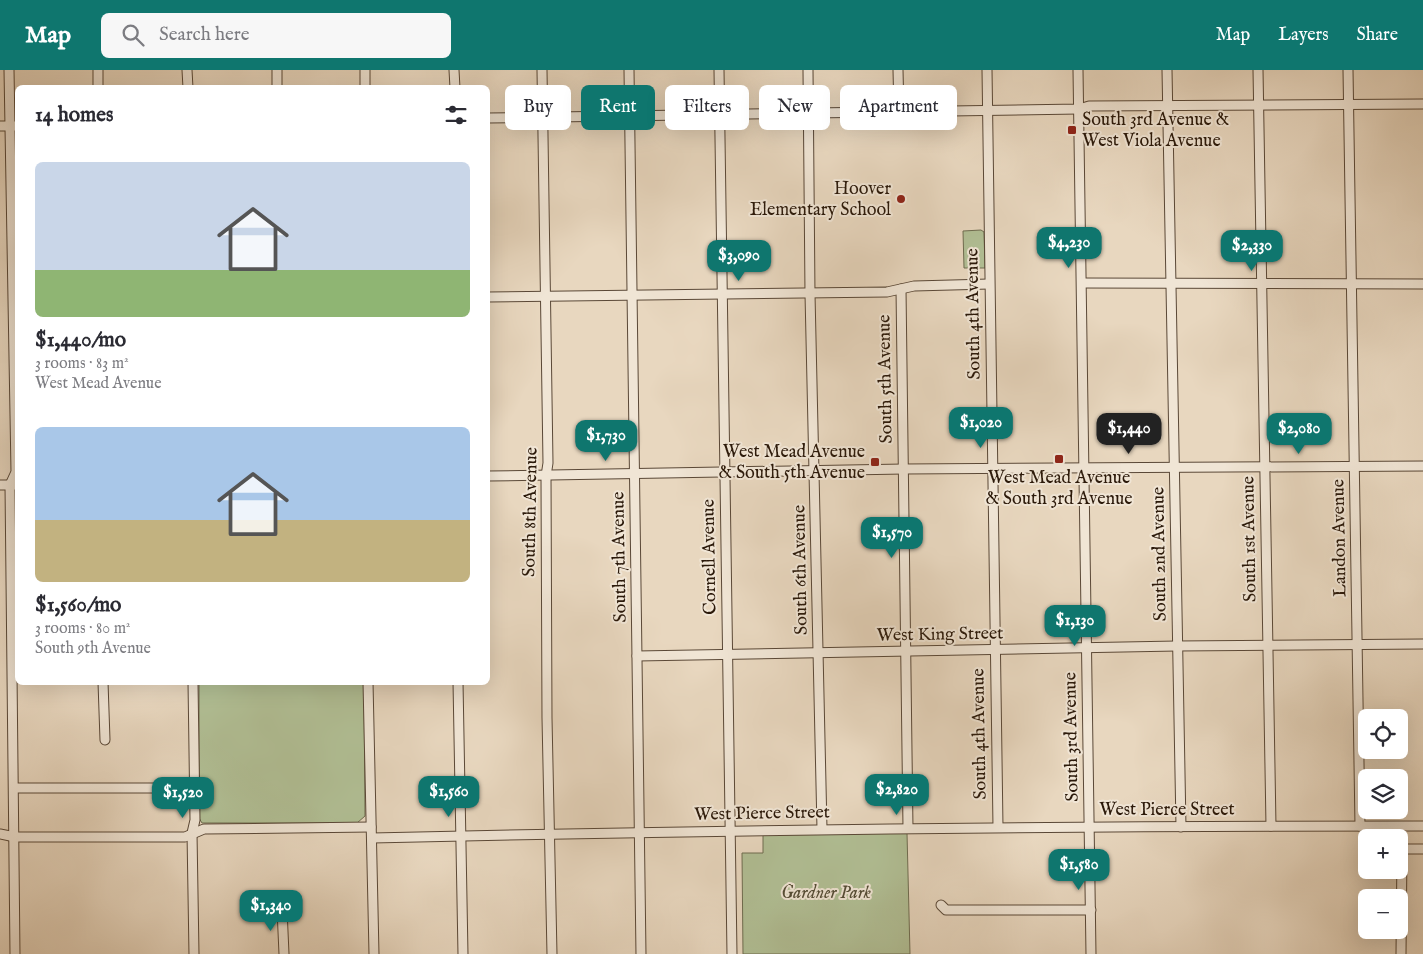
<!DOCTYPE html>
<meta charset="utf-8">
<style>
:root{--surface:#fff;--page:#f7f7f7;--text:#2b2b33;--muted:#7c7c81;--accent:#0f766e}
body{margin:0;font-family:"IM FELL English",serif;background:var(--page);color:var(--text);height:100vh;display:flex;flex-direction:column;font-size:19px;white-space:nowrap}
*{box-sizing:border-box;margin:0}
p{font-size:16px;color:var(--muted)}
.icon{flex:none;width:28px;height:28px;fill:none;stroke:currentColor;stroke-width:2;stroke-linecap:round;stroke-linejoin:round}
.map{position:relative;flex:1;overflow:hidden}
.sheet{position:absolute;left:15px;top:15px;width:475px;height:600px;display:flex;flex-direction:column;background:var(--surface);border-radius:8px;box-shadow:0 5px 20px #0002}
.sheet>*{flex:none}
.top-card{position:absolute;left:505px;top:15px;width:475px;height:45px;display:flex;gap:10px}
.tools{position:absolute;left:1358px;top:639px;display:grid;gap:10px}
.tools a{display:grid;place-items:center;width:50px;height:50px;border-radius:8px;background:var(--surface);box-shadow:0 5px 20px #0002;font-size:25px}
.price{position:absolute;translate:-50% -42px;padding:0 11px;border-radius:10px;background:var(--accent);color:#fff;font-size:16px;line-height:32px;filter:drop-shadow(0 1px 2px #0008)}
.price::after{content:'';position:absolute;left:50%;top:30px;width:15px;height:11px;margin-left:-8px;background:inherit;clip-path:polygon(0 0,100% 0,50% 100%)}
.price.selected{background:#222;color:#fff}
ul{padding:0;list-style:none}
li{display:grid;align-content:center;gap:10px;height:265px;padding:0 20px}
li span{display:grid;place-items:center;height:155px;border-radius:8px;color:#555}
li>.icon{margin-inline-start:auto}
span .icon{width:90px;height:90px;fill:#fffc;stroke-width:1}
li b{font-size:21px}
h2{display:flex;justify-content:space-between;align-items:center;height:60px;padding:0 20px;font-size:21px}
.tag{padding:0 18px;border-radius:8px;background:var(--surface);box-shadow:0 5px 20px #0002;font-size:18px;line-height:45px}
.tag.selected{background:var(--accent);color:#fff}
header{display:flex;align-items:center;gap:30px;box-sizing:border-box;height:70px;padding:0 25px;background:var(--accent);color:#fff}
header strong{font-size:24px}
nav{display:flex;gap:28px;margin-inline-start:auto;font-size:18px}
.search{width:350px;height:45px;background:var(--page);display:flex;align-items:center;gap:12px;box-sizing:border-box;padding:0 18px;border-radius:8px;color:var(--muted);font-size:19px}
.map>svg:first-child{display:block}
.green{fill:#b1bf95;stroke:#6e6c50}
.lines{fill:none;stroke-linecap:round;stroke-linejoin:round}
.minor-casing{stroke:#5a4837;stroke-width:11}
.minor{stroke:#f0e5d5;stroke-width:9}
.poi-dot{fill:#8f2418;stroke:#f0e5d5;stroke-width:2}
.labels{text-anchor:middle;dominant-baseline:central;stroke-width:4;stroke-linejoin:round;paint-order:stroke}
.poi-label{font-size:18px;fill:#2b190a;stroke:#f0e5d5;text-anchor:end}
.street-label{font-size:18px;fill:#2b190a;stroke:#f0e5d5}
.park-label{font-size:18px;font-style:italic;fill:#534b34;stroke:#f0e5d5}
</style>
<header>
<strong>Map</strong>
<div class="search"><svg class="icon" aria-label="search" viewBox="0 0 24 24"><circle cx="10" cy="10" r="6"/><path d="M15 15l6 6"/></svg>Search here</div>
<nav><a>Map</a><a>Layers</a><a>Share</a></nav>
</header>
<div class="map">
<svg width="1423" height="884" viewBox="0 0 1423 884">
<rect width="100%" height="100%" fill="#e8d7bf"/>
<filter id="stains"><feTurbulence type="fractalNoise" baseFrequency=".004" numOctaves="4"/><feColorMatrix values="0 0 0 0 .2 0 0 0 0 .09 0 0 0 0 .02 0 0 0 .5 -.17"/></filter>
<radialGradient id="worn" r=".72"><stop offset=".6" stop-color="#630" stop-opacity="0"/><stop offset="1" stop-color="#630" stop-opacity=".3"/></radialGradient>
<g class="green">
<path d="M 981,160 L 984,162 L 985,198 L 964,198 L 963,161 Z"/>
<path d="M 199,613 L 364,613 L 365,746 L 357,753 L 202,753 L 199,748 Z"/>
<path d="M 763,762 L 907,763 L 910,884 L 743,884 L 742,783 L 763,783 Z"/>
</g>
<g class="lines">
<g class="minor-casing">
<g id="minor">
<path d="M 9,0 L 16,402 L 10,415 L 15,884"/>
<path d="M 98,0 L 98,18"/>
<path d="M 187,0 L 188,18"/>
<path d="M 277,0 L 277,18"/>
<path d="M 365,0 L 365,18"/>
<path d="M 454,0 L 455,18"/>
<path d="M 542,0 L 548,393 L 546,406 L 547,648 L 552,884"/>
<path d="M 629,0 L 641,884"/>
<path d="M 719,0 L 732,884"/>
<path d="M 808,0 L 810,224 L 822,759"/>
<path d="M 898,0 L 899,42"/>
<path d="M 987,0 L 998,757"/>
<path d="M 1078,0 L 1091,884"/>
<path d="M 1167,0 L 1181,757"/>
<path d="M 1258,0 L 1271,756"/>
<path d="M 1348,0 L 1360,756"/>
<path d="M 488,48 L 1079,39 L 1089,36 L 1423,34"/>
<path d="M 0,56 L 18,56"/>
<path d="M 1082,213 L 1423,214"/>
<path d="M 901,219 C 904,399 904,579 908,758"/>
<path d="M 488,227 L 887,222 L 914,216 L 989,214"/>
<path d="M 488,406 L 904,399 L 1423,396"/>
<path d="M 0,415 L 18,415"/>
<path d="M 637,586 L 1177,576 L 1423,574"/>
<path d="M 103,612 L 105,670"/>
<path d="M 193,612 L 195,750 L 192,763 L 194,884"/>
<path d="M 368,612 L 374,884"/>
<path d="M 458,612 L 463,884"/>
<path d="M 14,718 L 194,718"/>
<path d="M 0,764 L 15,767 L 185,767 L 204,759 L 371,757"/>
<path d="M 372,768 C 722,760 1072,756 1423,756"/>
<path d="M 941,835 L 946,840 L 1091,840"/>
<path d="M 282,839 L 284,884"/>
<path d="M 1401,884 L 1402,779 L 1423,779"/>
</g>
</g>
<use href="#minor" class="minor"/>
</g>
<g class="poi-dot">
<rect x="1067" y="55" width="10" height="10" rx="2.5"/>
<circle cx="901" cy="129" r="5"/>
<rect x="1054" y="384" width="10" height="10" rx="2.5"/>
<rect x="870" y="387" width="10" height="10" rx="2.5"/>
</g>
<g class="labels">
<g class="poi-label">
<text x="1082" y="50" text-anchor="start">South 3rd Avenue &amp;<tspan x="1082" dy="21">West Viola Avenue</tspan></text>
<text x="891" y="119">Hoover<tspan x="891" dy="21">Elementary School</tspan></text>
<text x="865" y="382">West Mead Avenue<tspan x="865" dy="21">&amp; South 5th Avenue</tspan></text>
<text x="1059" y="408" text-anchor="middle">West Mead Avenue<tspan x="1059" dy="21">&amp; South 3rd Avenue</tspan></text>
</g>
<g class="street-label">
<text transform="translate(974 244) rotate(-91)">South 4th Avenue</text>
<text transform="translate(886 309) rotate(-91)">South 5th Avenue</text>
<text transform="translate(531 442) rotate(-89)">South 8th Avenue</text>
<text transform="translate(1340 468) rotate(-91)">Landon Avenue</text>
<text transform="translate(1250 469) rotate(-91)">South 1st Avenue</text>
<text transform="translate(1160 484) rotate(-91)">South 2nd Avenue</text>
<text transform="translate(620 487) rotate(-91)">South 7th Avenue</text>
<text transform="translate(710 487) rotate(-91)">Cornell Avenue</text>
<text transform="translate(801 500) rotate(-91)">South 6th Avenue</text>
<text transform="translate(940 565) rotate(-1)">West King Street</text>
<text transform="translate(980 664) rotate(-91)">South 4th Avenue</text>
<text transform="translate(1072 667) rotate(-91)">South 3rd Avenue</text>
<text x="1167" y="740">West Pierce Street</text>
<text transform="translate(762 744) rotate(-1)">West Pierce Street</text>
</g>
<g class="park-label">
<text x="826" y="823">Gardner Park</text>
</g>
</g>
<rect width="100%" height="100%" filter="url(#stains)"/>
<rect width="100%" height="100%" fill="url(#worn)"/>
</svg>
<div class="tools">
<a><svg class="icon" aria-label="locate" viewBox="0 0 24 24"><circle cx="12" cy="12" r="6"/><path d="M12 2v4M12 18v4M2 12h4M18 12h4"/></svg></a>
<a><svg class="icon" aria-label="layers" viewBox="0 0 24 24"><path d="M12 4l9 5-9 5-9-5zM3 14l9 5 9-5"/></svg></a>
<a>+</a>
<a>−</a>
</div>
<b class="price" style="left:1069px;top:199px">$4,230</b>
<b class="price" style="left:1252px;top:202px">$2,330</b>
<b class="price" style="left:739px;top:212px">$3,090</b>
<b class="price" style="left:981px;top:379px">$1,020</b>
<b class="price selected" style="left:1129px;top:385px">$1,440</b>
<b class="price" style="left:1299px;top:385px">$2,080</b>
<b class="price" style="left:606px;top:392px">$1,730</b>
<b class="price" style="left:892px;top:489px">$1,570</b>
<b class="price" style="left:1075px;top:577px">$1,130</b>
<b class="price" style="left:897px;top:746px">$2,820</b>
<b class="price" style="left:449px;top:748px">$1,560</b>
<b class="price" style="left:183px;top:749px">$1,520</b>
<b class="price" style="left:1079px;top:821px">$1,580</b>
<b class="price" style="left:271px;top:862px">$1,340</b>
<div class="top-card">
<a class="tag">Buy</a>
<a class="tag selected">Rent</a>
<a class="tag">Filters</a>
<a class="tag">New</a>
<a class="tag">Apartment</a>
</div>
<section class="sheet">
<h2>14 homes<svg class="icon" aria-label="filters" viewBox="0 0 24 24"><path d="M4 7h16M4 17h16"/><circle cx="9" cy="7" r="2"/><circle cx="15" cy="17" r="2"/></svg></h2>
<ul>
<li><span style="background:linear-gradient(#c9d6e8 70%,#8fb573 0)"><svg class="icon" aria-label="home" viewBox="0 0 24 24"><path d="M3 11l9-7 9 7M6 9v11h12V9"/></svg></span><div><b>$1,440/mo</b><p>3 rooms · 83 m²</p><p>West Mead Avenue</p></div></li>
<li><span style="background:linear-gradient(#a9c7e8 60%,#c2b280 0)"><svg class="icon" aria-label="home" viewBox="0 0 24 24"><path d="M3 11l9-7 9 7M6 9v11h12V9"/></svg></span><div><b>$1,560/mo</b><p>3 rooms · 80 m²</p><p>South 9th Avenue</p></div></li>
</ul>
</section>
</div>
